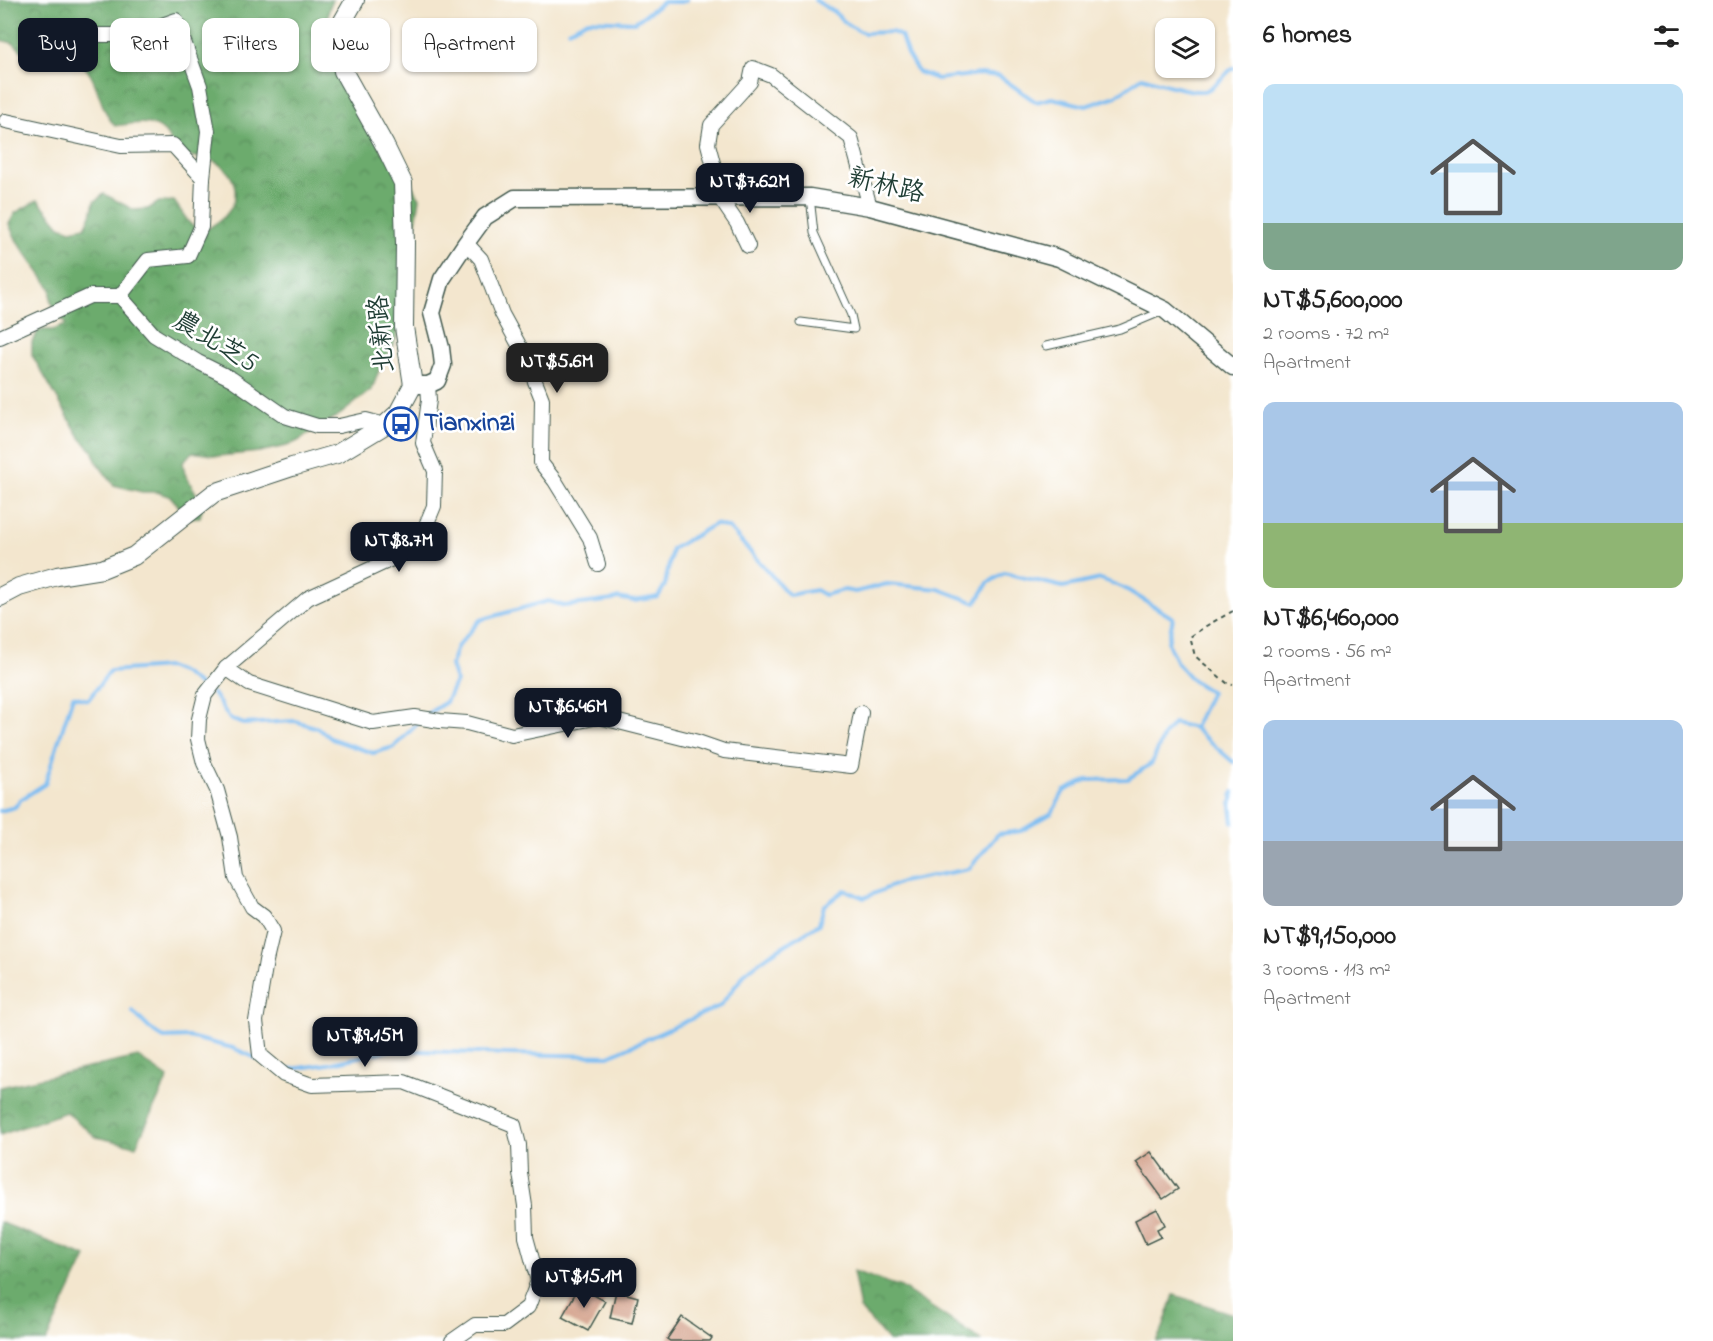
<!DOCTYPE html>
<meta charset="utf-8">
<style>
:root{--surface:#fff;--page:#f2f2f2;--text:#222;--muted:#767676;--accent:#111827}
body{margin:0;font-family:"Indie Flower","LXGW WenKai TC",sans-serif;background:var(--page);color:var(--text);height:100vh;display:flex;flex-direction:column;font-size:22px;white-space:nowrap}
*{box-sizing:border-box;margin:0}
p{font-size:20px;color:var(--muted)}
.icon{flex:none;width:33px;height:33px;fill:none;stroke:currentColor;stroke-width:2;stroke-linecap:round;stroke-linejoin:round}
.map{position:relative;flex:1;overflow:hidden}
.details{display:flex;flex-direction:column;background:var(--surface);width:480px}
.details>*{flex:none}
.guide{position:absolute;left:18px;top:18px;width:570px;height:54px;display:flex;gap:12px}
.tools{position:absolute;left:1155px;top:18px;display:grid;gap:12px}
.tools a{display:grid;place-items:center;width:60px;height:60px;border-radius:12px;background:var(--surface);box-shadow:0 2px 4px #0004;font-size:30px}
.price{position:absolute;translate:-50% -51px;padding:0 14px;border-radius:12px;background:var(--accent);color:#fff;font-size:20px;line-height:39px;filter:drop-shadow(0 2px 3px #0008)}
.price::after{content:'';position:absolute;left:50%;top:36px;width:18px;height:14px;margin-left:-9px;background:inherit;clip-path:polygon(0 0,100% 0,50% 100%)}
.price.current{background:#222;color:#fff}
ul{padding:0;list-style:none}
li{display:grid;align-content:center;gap:12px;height:318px;padding:0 30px}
li span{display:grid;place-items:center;height:186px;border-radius:12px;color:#555}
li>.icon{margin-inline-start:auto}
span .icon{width:108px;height:108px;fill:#fffc;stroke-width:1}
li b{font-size:26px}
h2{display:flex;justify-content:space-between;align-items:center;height:72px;padding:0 30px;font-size:26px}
.pill{padding:0 21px;border-radius:12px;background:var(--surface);box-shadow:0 2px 4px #0004;font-size:21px;line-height:54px}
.pill.current{background:var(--accent);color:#fff}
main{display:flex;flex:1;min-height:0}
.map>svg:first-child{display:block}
.forest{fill:url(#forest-crowns);stroke:#467450;stroke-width:1.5}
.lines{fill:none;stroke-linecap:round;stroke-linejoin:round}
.stream{stroke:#7dbdf2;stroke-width:4}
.building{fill:#d5a590}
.service-casing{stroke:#3f564b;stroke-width:9}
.minor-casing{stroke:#3f564b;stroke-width:16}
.tertiary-casing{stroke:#3f564b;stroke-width:19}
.secondary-casing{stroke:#3f564b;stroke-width:20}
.path{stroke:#3f564b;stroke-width:2;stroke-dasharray:4.5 4.5;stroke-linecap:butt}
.service{stroke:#fff;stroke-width:7}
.minor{stroke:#fff;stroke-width:14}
.tertiary{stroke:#fff;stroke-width:16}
.secondary{stroke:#fff;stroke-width:18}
.labels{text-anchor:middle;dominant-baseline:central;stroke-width:5;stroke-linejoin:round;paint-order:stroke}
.street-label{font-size:26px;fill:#1f3d34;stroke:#fff}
.transit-label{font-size:26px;font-weight:bold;fill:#164399;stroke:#fff;text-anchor:start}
</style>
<main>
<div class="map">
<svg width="1233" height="1341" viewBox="0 0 1233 1341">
<defs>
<pattern id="forest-crowns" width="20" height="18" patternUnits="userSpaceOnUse" patternTransform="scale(1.5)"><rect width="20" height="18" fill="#6cab6d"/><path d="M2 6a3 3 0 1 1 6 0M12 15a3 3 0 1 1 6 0" fill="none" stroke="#588c5a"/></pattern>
</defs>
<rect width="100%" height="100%" fill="#fff"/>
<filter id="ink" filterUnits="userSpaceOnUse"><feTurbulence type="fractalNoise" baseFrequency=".0167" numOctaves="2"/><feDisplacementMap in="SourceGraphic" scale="12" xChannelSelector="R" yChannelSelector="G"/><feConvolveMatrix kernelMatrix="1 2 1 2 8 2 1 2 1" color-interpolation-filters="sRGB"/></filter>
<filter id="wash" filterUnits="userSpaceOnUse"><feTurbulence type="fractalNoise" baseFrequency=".008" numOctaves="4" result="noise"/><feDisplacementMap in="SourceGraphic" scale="24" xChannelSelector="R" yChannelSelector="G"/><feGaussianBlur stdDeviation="1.35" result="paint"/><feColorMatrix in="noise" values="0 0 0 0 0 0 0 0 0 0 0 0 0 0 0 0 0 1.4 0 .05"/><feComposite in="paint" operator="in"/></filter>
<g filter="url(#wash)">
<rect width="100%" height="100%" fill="#f3e6ce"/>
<g class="forest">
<path d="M 0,0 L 333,0 C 327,9 327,20 328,30 L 381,150 L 406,177 L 420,198 L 398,332 L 394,344 L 381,365 L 372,389 L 341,414 L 317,428 L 298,441 L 287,446 L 259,452 L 219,456 L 192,452 L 183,462 L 185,474 L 203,505 L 200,517 L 188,518 L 171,497 L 157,492 L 142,492 L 114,485 L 97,463 L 92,450 L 81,439 L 32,355 L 32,342 L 39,330 L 53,330 L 66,325 L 51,302 L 51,289 L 15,238 L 9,224 L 15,213 L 38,200 L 60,226 L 71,230 L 85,227 L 91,215 L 94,202 L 104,194 L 134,210 L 148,209 L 159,202 L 174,201 L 190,224 L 203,232 C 210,227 219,222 225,216 C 244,196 235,170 211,160 C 203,156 193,158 184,155 C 177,153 172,144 169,138 C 157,118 135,123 115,126 C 93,102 102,63 62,55 L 50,61 L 34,62 L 13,43 L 0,40 Z"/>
<path d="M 138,1057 L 168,1078 L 136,1146 L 96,1137 L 66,1112 L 0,1135 L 0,1087 Z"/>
<path d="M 0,1222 L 86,1257 L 46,1341 L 0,1341 Z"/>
<path d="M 853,1271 L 901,1287 L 982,1341 L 888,1341 L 860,1309 Z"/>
<path d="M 1174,1295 L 1233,1314 L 1233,1341 L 1156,1341 L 1163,1328 Z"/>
</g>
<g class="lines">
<g class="stream">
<path d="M 815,0 L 834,12 L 848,25 L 864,33 L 892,32 L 901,36 L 907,54 L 918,72 L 937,79 L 981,74 L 999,76 L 1036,102 L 1052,98 L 1086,106 L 1116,96 L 1142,77 C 1154,81 1197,95 1207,90 C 1217,85 1225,74 1233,68"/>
<path d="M 569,30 L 588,20 L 635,22 L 663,2 L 682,2 L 687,0"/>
<path d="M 212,693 L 214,695 L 230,719 L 244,724 L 295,721 L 318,728 L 332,739 L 373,753 L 394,747 L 419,722"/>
<path d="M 427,714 L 446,702 L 456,681 L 451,665 L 457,647 L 480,620 L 548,601 L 564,606 L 613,600 L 618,598 L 634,601 L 658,597 L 665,585 L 672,549 L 715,524 L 729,528 L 789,595 L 816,590 L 824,595 L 844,590 L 855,592 L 887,584 L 939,589 L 976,603 L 988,583 L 1004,573 L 1063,587 L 1101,579 L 1124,588 L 1173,618 L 1168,643 L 1177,663 L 1192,680 L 1211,692 L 1194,728 L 1233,762"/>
<path d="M 1233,792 L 1231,805 L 1233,823"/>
<path d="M 0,811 L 15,807 L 20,800 L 45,784 L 73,696 L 88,700 L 110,671 L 168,667 L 183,673 L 205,689"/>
<path d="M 132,1011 L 150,1029 L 164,1038 L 189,1037 L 233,1048 L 258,1059"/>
<path d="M 284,1070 L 328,1064 L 391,1050 L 506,1054 L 609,1056 L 720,1006 L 747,971 L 769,955 L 819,924 L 824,906 L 845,890 L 864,898 L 901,882 L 969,869 L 998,834 L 1021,831 L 1052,813 L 1064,791 L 1087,780 L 1128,779 L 1152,763 L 1164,735 L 1174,723 L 1194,728"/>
</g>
</g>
<g id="blocks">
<g class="building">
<path d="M 1151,1152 L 1178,1189 L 1163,1199 L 1136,1162 Z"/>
<path d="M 1157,1209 L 1165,1225 L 1157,1229 L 1161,1237 L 1146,1244 L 1135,1220 Z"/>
<path d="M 579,1287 L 605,1301 L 588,1331 L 562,1317 Z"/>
<path d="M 616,1291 L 638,1297 L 632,1323 L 610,1318 Z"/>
<path d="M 682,1317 L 712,1338 L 710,1341 L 670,1341 L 667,1339 Z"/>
</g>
</g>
</g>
<g filter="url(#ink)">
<use href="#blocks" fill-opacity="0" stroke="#3f564b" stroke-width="1.5"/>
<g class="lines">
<g class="service-casing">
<g id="service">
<path d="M 801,322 L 854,329 L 851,315 L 814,233 L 810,197"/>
<path d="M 1046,346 L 1120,329 L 1163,311"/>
</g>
</g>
<g class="minor-casing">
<g id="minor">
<path d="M 82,30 L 86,35 L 133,35 L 176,20 L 200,86 L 208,131 L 203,178"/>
<path d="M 6,121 L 121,146 L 173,145 L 203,178 L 201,227 L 188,256 L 148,260 L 120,296"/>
<path d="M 466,243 L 481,259 L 502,314 L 525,356 L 542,399 L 541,463 L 555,481 L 590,538 L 598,564"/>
<path d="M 748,246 L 737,223 L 720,198 L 714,167 L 708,144 L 711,125 L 750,82 L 753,68 L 771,75 L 851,138 L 870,207"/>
<path d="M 0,337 L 90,296 L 120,296 L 154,335 L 198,362 L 232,379 L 285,416 L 317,426 L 339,426 L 366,420 L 385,425"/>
<path d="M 428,385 L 429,400 L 423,443 L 435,471 L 434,506 L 422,535 L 407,552 L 308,598 L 226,668 L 205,695 L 199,719 L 198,739 L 204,763 L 217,790 L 230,837 L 236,878 L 252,907 L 264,916 L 273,931 L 266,961 L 256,1021 L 260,1055 L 284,1075 L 312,1085 L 404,1082 L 514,1125 L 519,1145 L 520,1173 L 525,1206 L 526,1237 L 538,1281 L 528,1307 L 504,1325 L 475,1325 L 452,1341"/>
<path d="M 226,668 L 249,684 L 373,723 L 415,717 L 440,721 L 467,723 L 512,735 L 599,717 L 698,742 L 724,751 L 851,766 L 861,713"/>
</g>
</g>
<g class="tertiary-casing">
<path id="tertiary" d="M 413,385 L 428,385 L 437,381 L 443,365 L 441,348 L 432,313 L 442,279 L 466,243 L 485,217 L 515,198 L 810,197 L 870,207 L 1059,258 L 1165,310 L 1233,367"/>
</g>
<g class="secondary-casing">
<path id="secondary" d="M 0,597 L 19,587 L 57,576 L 102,569 L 134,556 L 214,493 L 292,467 L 337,454 L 385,425 L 398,413 L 413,385 L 404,327 L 405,243 L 403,183 L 385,146 L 343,71 L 338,49 L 343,21 L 355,0"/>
</g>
<path class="path" d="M 1233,611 L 1206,626 L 1190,637 L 1195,656 L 1228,684 L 1233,685"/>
<use href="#service" class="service"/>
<use href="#minor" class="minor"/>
<use href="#tertiary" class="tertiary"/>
<use href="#secondary" class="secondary"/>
</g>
</g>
<defs>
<g id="bus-ring" transform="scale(1.725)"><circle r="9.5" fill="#fff" stroke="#1a4fb4" stroke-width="1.5"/><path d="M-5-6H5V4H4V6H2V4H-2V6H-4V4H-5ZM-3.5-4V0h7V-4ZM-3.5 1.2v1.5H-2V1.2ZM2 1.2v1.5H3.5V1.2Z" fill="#1a4fb4"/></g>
</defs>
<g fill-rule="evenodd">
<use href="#bus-ring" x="401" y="424"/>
</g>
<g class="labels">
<g class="street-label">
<text transform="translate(886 187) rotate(13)">新林路</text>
<text transform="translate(383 334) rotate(-95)">北新路</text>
<text transform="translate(215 343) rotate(31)">農北芝5</text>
</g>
<g class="transit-label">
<text x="424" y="424">Tianxinzi</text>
</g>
</g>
</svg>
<div class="tools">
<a><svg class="icon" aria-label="layers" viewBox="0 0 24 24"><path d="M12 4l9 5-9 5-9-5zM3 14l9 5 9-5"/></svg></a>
</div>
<b class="price" style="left:750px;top:214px">NT$7.62M</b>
<b class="price current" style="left:557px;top:394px">NT$5.6M</b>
<b class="price" style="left:399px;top:573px">NT$8.7M</b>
<b class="price" style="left:568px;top:739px">NT$6.46M</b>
<b class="price" style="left:365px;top:1068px">NT$9.15M</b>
<b class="price" style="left:584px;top:1309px">NT$15.1M</b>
<div class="guide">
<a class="pill current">Buy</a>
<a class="pill">Rent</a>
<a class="pill">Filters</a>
<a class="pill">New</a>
<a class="pill">Apartment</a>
</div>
</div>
<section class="details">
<h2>6 homes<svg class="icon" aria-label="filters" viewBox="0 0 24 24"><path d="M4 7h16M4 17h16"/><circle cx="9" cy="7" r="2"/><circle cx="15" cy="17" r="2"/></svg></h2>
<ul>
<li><span style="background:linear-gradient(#bfe0f5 75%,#7fa58c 0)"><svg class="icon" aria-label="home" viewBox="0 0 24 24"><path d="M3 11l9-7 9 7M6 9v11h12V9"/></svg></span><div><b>NT$5,600,000</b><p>2 rooms · 72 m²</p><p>Apartment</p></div></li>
<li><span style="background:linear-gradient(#a9c7e8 65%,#8fb573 0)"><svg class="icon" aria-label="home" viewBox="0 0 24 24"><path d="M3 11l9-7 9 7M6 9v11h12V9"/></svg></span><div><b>NT$6,460,000</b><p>2 rooms · 56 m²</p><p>Apartment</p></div></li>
<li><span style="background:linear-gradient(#a9c7e8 65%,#9aa5b1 0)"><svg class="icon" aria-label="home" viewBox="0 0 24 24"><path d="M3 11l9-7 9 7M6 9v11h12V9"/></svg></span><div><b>NT$9,150,000</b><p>3 rooms · 113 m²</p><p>Apartment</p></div></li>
</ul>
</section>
</main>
